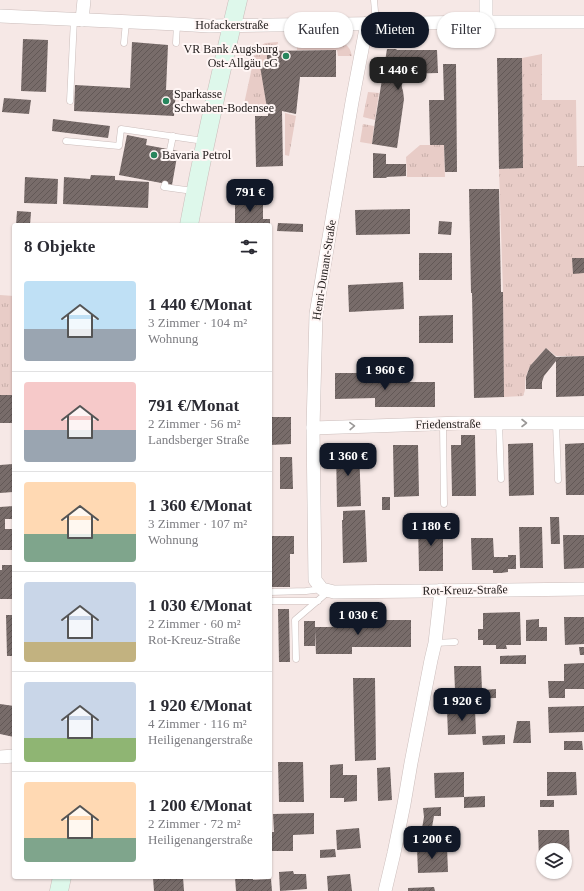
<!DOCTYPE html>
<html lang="de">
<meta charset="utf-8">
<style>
:root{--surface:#fff;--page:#f7f7f7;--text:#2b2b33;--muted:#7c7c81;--line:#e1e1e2;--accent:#111827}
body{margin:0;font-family:"Times New Roman",serif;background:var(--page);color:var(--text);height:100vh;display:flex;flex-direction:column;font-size:15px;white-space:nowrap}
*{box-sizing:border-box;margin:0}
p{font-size:13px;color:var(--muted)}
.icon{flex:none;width:22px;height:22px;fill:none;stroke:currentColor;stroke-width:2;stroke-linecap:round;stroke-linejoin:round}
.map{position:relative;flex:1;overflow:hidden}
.sheet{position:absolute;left:12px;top:223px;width:260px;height:656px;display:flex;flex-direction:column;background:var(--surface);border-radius:4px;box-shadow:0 1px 3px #0004}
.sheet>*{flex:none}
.guide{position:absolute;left:284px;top:12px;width:240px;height:36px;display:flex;gap:8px}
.tools{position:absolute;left:536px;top:843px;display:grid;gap:8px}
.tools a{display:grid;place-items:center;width:36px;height:36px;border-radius:50%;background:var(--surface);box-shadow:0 1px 3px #0004;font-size:20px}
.price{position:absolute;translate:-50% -34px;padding:0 9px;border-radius:8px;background:var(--accent);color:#fff;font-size:13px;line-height:26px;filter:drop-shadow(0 1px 2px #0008)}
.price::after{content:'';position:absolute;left:50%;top:24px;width:12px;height:9px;margin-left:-6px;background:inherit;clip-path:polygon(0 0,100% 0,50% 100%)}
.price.current{background:#222;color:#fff}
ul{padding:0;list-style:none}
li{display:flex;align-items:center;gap:12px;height:100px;padding:0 12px}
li+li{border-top:1px solid var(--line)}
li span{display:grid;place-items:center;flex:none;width:112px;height:80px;border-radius:4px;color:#555}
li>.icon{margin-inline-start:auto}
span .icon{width:48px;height:48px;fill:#fffc;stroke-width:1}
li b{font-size:17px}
h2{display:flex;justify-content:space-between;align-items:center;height:48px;padding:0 12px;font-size:17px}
.chip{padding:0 14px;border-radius:18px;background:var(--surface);box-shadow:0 1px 3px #0004;font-size:14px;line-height:36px}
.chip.current{background:var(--accent);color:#fff}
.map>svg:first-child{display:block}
.grass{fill:url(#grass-tufts)}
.building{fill:url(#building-hatch)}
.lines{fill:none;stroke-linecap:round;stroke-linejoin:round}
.service-casing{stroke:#cbbdbb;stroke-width:7}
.minor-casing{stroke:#cbbdbb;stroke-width:14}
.secondary-casing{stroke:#cbbdbb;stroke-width:19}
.service{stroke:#fff;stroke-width:6}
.minor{stroke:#fff;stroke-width:13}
.secondary{stroke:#def8eb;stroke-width:18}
.oneway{stroke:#9a9897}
.poi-dot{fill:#27865d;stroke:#fff6f5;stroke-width:1.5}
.labels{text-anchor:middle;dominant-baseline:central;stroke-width:4;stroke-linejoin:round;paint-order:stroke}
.street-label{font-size:12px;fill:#1e1918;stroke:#fff6f5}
.poi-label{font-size:12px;fill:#1e1918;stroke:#fff6f5;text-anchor:start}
</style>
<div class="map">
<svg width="584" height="891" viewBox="0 0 584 891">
<defs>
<pattern id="grass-tufts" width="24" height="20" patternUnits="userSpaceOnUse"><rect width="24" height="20" fill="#e8ccc7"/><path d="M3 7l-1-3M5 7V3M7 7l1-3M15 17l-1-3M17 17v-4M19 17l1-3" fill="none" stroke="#c7afaa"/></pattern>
<pattern id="building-hatch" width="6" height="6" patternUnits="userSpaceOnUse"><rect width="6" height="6" fill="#786c6a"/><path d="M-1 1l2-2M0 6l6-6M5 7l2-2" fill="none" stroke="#625856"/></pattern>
</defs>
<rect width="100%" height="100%" fill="#f6e8e6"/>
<g class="grass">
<path d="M 278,42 L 277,50 L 267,51 L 267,66 L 261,66 L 267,108 L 244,104 L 256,49 L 265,43 Z"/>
<path d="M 297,42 L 341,42 C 348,45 350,48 352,56 L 338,56 L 337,50 L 297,50 Z"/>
<path d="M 542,54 L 542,100 L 576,100 L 577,166 L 584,166 L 584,356 L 556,356 L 546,348 C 538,357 528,366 526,377 C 524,386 527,386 523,396 L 504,397 L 503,292 L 499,169 L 523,168 L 522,58 Z"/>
<path d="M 368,92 L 379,93 L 375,120 L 363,117 Z"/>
<path d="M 285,113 L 296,116 L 289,156 L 285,155 Z"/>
<path d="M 363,124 L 374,126 L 372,144 L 360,142 Z"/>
<path d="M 420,145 L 444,145 L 445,177 L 407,177 L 406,157 Z"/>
<path d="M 0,295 L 14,296 L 14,395 L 0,395 Z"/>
</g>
<g class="building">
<path d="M 23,39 L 48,40 L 46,92 L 21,91 Z"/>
<path d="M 132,42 L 168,45 L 166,90 L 176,90 L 174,116 L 74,111 L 75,85 L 130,88 Z"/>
<path d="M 387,49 L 396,49 L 397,50 L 437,50 L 438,73 L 401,74 L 402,88 L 403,91 L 404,99 L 397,148 L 372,144 L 375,122 Z"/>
<path d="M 336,50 L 336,77 L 300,77 L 296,114 L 282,111 L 283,166 L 256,167 L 255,116 L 268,116 L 268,108 L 267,108 L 260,66 L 267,66 L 267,51 Z"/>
<path d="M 497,58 L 522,58 L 523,168 L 499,169 Z"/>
<path d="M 443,64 L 456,64 L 457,172 L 445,172 L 444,145 L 430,145 L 429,100 L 444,100 Z"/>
<path d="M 4,98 L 31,100 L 29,114 L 2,112 Z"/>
<path d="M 53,119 L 110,126 L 108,138 L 52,131 Z"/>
<path d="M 127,135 L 147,139 L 146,145 L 178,151 L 172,185 L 119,175 Z"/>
<path d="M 373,153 L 386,154 L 386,164 L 406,164 L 406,176 L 386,177 L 387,178 L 373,178 Z"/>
<path d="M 91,175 L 115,176 L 115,180 L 149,182 L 148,208 L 63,204 L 64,177 L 90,179 Z"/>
<path d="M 25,177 L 58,179 L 57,204 L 24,203 Z"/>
<path d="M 469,189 L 499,189 L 501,292 L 503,292 L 504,397 L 474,398 L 472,293 L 471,293 Z"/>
<path d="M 235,201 L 263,201 L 263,219 L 270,219 L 270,225 L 235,224 Z"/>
<path d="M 410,209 L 410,234 L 356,235 L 355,210 Z"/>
<path d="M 17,211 L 31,212 L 30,225 L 16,225 Z"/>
<path d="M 439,221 L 452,222 L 451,235 L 438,234 Z"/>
<path d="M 278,223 L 303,224 L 303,232 L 277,231 Z"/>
<rect x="419" y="253" width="33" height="27"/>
<path d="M 572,258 L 584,258 L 584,273 L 573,274 Z"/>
<path d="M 403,282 L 404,309 L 349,312 L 348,285 Z"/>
<path d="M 453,315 L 453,343 L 419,343 L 419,316 Z"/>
<path d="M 546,348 L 556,357 L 584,356 L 584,396 L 556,397 L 556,361 L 544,376 L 542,382 L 542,389 L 526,389 L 526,377 L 530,366 Z"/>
<path d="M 335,373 L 375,373 L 375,382 L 435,382 L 435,407 L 375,407 L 375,398 L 335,399 Z"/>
<rect x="0" y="395" width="14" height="28"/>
<path d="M 270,417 L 291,417 L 291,444 L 270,445 Z"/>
<path d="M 461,435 L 475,435 L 476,496 L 452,496 L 451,445 L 461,445 Z"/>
<path d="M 533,443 L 534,495 L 509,496 L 508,444 Z"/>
<path d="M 584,443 L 584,495 L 566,495 L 565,444 Z"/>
<path d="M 393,445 L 418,445 L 419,496 L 394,497 Z"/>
<path d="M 336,447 L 359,447 L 361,506 L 337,507 Z"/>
<path d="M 280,457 L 292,457 L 293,489 L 280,489 Z"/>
<path d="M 13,464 L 13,492 L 0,493 L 0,465 Z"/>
<rect x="382" y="497" width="8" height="13"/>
<path d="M 14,506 L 14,519 L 5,519 L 5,529 L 14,529 L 14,550 L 0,550 L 0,507 Z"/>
<path d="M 365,510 L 367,562 L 343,563 L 342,520 L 343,520 L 343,511 Z"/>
<path d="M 550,517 L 559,517 L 560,544 L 551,544 Z"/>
<path d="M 418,523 L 443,523 L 443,571 L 419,571 Z"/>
<path d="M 519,527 L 542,527 L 543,568 L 520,568 Z"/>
<path d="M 563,535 L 584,535 L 584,568 L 564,569 Z"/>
<path d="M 270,536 L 294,536 L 294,554 L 290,554 L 290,587 L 270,587 Z"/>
<path d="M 471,538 L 493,538 L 494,557 L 508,557 L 508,555 L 516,555 L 516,569 L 508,569 L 508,572 L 501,573 L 493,573 L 493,570 L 472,570 Z"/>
<path d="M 2,565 L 14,565 L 14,599 L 0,599 L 0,570 L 2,570 Z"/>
<path d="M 278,609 L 289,609 L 290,662 L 279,662 Z"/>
<path d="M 520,612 L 521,645 L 506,645 L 507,649 L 496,649 L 496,645 L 483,645 L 483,640 L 478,640 L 478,629 L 483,629 L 483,613 Z"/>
<path d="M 6,615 L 14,615 L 14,656 L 7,656 Z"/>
<path d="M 564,617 L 584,617 L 584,644 L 565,645 Z"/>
<path d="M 539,619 L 539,627 L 547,627 L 547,641 L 526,641 L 526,620 Z"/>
<path d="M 351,620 L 411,620 L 411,647 L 352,647 L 352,654 L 316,654 L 315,630 L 315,646 L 304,646 L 304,621 L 315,621 L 315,627 L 327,627 L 352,626 Z"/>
<path d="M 579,647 L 584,647 L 584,655 L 580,655 Z"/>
<path d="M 526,655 L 526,664 L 500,664 L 500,656 Z"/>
<path d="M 584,663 L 584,689 L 565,689 L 565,698 L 549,698 L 548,681 L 564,681 L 564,664 Z"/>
<path d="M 454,666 L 481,666 L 482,690 L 496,689 L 496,698 L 466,699 L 465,690 L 455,690 Z"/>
<path d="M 353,678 L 375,678 L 376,760 L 355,761 Z"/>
<path d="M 0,704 L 14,706 L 14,737 L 0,734 Z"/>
<path d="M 584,706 L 584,732 L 549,733 L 548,707 Z"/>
<path d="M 475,709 L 476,734 L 448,735 L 447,710 Z"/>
<path d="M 517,721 L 530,721 L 531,743 L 513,743 Z"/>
<path d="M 505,735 L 505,744 L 483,745 L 482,736 Z"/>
<path d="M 564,741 L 582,741 L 583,750 L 564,750 Z"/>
<path d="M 278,762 L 303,762 L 304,802 L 279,802 Z"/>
<path d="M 343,764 L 343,775 L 357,775 L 357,801 L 344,802 L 344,798 L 330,798 L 330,765 Z"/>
<path d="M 390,767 L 392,800 L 378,801 L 377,768 Z"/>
<path d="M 464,772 L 464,797 L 435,798 L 434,773 Z"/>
<path d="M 547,772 L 576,772 L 577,795 L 547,796 Z"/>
<path d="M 485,796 L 485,807 L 464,808 L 464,797 Z"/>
<rect x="540" y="800" width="14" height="7"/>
<path d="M 441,807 L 441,816 L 434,816 L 429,844 L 419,845 L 424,817 L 423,808 Z"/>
<path d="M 314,813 L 314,834 L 293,835 L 293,851 L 270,851 L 270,832 L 274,832 L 273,814 Z"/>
<path d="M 359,828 L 361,848 L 337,850 L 336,830 Z"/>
<path d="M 538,830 L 569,830 L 570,858 L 569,858 L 569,867 L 565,867 L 565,850 L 543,850 L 543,858 L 539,859 Z"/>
<path d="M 447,847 L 448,872 L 418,873 L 417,848 Z"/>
<path d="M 335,849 L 336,857 L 320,858 L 320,850 Z"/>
<path d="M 293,871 L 294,874 L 306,874 L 307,889 L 280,891 L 279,872 Z"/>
<path d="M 350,874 L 352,891 L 328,891 L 327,876 Z"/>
<path d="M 164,877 L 183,877 L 184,891 L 154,891 L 153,878 Z"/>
<path d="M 235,877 L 253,877 L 253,880 L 271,879 L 272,891 L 236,891 Z"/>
<path d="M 434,887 L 435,891 L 408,891 L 408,888 Z"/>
</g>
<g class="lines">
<g class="service-casing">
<g id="service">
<path d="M 374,0 L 376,23"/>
<path d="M 124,43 L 126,22"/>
<path d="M 176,43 L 177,24"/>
<path d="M 70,101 L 74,19"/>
<path d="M 66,141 L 119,146 L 121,129 L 204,141"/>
<path d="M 170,150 L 173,136"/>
<path d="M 165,184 L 164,187 L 193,191"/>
<path d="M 499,423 L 501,479"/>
<path d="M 556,423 L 558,480"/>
<path d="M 443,424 L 444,504"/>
<path d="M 270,592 L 306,591 L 322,589"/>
<path d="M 270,601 L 318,601"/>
<path d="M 435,643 L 455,642"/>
<path d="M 296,659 L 295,620 L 329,591"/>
</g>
</g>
<g class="minor-casing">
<g id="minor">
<path d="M 486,0 L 486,22"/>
<path d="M 0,16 L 177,24 L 209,26 L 486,22 L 584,22"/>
<path d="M 82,20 L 84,0"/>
<path d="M 367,23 L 352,102 L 316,314 L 313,428 L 315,580 L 322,589 L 334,592 L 584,589"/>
<path d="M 313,428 L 461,423 L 584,423"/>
<path d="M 0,757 L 14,756"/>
<path d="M 385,891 L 394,853 L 404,804 L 411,763 L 431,660 L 435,643 L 441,590"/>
</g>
</g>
<g class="secondary-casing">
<g id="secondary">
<path d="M 189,225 C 203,150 220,75 238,0"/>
<path d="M 59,891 L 62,877"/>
</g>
</g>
<use href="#service" class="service"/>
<use href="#minor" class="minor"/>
<use href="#secondary" class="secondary"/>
</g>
<defs><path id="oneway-chevron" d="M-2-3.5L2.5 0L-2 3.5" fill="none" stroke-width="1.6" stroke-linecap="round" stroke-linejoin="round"/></defs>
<g class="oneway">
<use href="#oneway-chevron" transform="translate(524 423)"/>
<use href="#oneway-chevron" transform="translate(352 426) rotate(-2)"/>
</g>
<g class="poi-dot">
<circle cx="286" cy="56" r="4"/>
<circle cx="166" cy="101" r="4"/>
<circle cx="154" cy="155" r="4"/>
</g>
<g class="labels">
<g class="street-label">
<text x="232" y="25">Hofackerstraße</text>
<text transform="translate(324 270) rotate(-81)">Henri-Dunant-Straße</text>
<text transform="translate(448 424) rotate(-1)">Friedenstraße</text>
<text transform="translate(465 590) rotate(-1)">Rot-Kreuz-Straße</text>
</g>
<g class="poi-label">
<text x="278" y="49" text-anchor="end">VR Bank Augsburg<tspan x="278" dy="14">Ost-Allgäu eG</tspan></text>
<text x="174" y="94">Sparkasse<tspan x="174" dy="14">Schwaben-Bodensee</tspan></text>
<text x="162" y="155">Bavaria Petrol</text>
</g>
</g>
</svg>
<div class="tools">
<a><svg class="icon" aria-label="layers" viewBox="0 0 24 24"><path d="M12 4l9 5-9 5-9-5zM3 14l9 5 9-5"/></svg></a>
</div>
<b class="price current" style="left:398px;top:91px">1 440 €</b>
<b class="price" style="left:250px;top:213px">791 €</b>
<b class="price" style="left:385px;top:391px">1 960 €</b>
<b class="price" style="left:348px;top:477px">1 360 €</b>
<b class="price" style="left:431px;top:547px">1 180 €</b>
<b class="price" style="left:358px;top:636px">1 030 €</b>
<b class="price" style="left:462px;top:722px">1 920 €</b>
<b class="price" style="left:432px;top:860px">1 200 €</b>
<div class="guide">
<a class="chip">Kaufen</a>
<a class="chip current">Mieten</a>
<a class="chip">Filter</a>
</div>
<section class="sheet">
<h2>8 Objekte<svg class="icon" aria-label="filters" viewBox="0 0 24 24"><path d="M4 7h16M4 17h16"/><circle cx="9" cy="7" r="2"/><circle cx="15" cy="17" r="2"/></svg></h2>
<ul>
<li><span style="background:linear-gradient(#bfe0f5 60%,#9aa5b1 0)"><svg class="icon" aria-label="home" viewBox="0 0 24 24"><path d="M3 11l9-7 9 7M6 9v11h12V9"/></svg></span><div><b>1 440 €/Monat</b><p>3 Zimmer · 104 m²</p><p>Wohnung</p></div></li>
<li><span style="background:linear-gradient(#f6c9c9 60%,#9aa5b1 0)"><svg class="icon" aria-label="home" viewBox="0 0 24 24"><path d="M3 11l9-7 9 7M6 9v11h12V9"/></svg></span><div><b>791 €/Monat</b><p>2 Zimmer · 56 m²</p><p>Landsberger Straße</p></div></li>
<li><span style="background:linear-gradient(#ffd9b3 65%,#7fa58c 0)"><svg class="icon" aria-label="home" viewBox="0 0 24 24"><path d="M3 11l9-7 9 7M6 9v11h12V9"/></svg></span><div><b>1 360 €/Monat</b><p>3 Zimmer · 107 m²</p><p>Wohnung</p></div></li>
<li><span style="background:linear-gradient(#c9d6e8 75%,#c2b280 0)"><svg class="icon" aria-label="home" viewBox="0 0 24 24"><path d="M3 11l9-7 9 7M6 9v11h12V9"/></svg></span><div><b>1 030 €/Monat</b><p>2 Zimmer · 60 m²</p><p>Rot-Kreuz-Straße</p></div></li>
<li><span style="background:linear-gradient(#c9d6e8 70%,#8fb573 0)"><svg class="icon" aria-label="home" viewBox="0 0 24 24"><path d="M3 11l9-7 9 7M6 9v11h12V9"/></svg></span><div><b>1 920 €/Monat</b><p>4 Zimmer · 116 m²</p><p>Heiligenangerstraße</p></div></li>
<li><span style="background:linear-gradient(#ffd9b3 70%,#7fa58c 0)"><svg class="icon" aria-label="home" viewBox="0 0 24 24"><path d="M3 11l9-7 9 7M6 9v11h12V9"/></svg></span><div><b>1 200 €/Monat</b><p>2 Zimmer · 72 m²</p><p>Heiligenangerstraße</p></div></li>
</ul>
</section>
</div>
